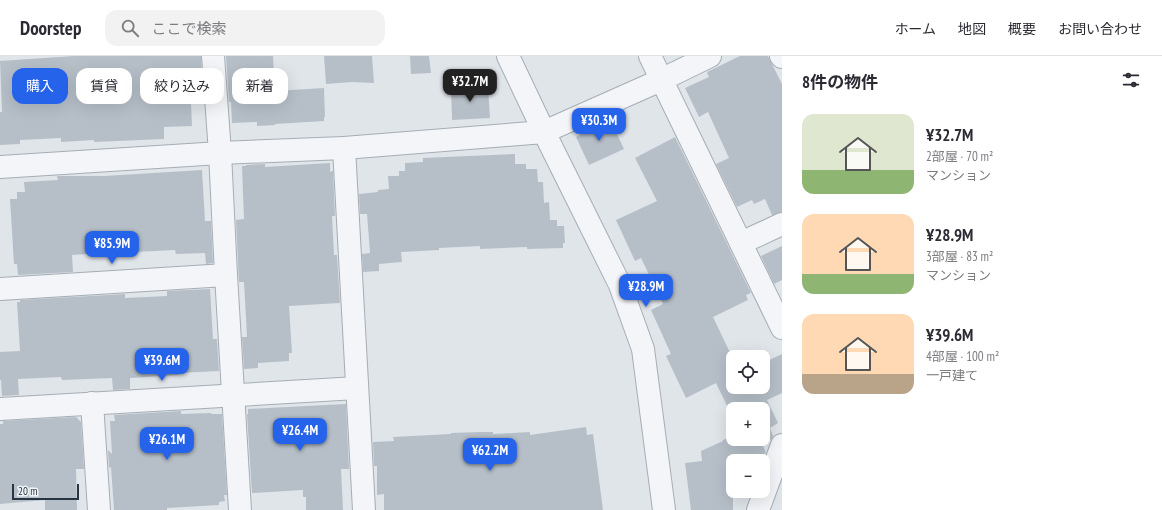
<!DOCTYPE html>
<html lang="ja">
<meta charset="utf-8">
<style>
:root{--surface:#fff;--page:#f2f2f3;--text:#2b2b33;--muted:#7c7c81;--line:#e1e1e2;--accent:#2563eb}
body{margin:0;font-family:"PT Sans Narrow","Noto Sans JP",sans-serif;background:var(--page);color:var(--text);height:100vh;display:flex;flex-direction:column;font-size:15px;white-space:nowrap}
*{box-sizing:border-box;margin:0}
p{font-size:13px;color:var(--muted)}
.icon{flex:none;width:22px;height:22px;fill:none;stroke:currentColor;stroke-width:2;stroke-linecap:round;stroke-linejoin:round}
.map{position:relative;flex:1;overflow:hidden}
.drawer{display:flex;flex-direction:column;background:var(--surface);width:380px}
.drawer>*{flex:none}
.banner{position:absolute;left:12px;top:12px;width:380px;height:36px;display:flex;gap:8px}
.buttons{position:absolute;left:726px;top:294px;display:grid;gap:8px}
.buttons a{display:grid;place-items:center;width:44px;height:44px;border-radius:8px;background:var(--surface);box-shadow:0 4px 16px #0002;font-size:20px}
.scale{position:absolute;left:12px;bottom:10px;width:67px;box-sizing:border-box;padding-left:4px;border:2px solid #273543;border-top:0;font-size:11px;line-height:14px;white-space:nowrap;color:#273543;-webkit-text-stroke:3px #eff4f7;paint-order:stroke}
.price{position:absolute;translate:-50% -34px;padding:0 9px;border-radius:8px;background:var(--accent);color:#fff;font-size:13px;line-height:26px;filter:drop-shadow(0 1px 2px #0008)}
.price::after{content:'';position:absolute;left:50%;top:24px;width:12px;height:9px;margin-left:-6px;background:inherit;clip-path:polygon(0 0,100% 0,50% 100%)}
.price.on{background:#222;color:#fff}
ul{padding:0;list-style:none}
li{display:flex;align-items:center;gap:12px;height:100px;padding:0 20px}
li span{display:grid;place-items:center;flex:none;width:112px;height:80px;border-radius:12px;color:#555}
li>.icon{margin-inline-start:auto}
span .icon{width:48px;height:48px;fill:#fffc;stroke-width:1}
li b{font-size:17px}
h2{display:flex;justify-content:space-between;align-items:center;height:48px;padding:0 20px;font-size:17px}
.chip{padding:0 14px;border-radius:12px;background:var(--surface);box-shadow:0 4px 16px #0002;font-size:14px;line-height:36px}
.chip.on{background:var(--accent);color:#fff}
header{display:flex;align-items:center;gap:24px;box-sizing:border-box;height:56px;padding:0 20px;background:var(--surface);border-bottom:1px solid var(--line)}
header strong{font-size:19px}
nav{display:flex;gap:22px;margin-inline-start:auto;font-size:14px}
.search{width:280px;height:36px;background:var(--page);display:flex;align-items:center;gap:10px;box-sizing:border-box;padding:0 14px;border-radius:12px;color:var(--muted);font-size:15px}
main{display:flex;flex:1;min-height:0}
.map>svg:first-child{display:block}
.building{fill:#b6bfc8}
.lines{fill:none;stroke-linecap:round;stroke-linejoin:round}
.minor-casing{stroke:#a5adb5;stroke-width:24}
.minor{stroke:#f3f5f8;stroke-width:22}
</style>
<header>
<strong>Doorstep</strong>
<div class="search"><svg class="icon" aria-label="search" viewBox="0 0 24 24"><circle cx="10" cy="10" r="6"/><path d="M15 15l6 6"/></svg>ここで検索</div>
<nav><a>ホーム</a><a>地図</a><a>概要</a><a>お問い合わせ</a></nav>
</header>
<main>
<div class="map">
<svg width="782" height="454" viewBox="0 0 782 454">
<rect width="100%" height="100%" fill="#e0e5ea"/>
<g class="building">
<path d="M 74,0 L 201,0 L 202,24 L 190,25 L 192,70 L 164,71 L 164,83 L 94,86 L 94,84 L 61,86 L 61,82 L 20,84 L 20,88 L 0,89 L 0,56 L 2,56 L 0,5 Z"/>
<path d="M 226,0 L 273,0 L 275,35 L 324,32 L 325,61 L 324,61 L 324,65 L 275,68 L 275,69 L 257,70 L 257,66 L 232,67 L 231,46 L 229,46 Z"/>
<path d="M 324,0 L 372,0 L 374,27 L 352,26 L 326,28 Z"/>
<path d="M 410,0 L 429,0 L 431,17 L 411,18 Z"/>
<path d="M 740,0 L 768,0 L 782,28 L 782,156 L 772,159 L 765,143 L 754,148 L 752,144 L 737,151 L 716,108 L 729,102 L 708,56 L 699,61 L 685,32 L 709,21 L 707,16 Z"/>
<path d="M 488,30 L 490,62 L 452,64 L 451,32 Z"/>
<path d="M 607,63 L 613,77 L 616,76 L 624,93 L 589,109 L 576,81 L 585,76 L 584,73 Z"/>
<path d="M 675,81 L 751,237 L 746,239 L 748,244 L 713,261 L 733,303 L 733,331 L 763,331 L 763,307 L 782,298 L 782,337 L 767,344 L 778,367 L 770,372 L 773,380 L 772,383 L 762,387 L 766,397 L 748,405 L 733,405 L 733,454 L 691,454 L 685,407 L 702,405 L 701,395 L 723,385 L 723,384 L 733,379 L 733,383 L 763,383 L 763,353 L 733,353 L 733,362 L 716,327 L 686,342 L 666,300 L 671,298 L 651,254 L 663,248 L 641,202 L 635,205 L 616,164 L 657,145 L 635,102 Z"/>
<path d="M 515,98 L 515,108 L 526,108 L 526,113 L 537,113 L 538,126 L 543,126 L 544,147 L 549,146 L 550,164 L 557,164 L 557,170 L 564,170 L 565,187 L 563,187 L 563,192 L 527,193 L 527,191 L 480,193 L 480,190 L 439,192 L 439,194 L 401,196 L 402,206 L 379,208 L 379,215 L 363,216 L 362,198 L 370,197 L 367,158 L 360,158 L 359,138 L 378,136 L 378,134 L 389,133 L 388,120 L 399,120 L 399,115 L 405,115 L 405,107 L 423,106 L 423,102 Z"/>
<path d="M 330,107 L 330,116 L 333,115 L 335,160 L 332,160 L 334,199 L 337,199 L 340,247 L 289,250 L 292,297 L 289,297 L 289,305 L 258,307 L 258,312 L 244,313 L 242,281 L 247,281 L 244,226 L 239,226 L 236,164 L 244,163 L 242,110 L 246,110 L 246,109 L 265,108 L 265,111 Z"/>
<path d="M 202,114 L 205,165 L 211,165 L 213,207 L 206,208 L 205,197 L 176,198 L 175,194 L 115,197 L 115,196 L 72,199 L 73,216 L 18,219 L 17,208 L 14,208 L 10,143 L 17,143 L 17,136 L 25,136 L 24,126 L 58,124 L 57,120 L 105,120 Z"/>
<path d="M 782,190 L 782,224 L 774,228 L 761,200 Z"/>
<path d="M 210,233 L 213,283 L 217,283 L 219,315 L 178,317 L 179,319 L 130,322 L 130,333 L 113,334 L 112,322 L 62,324 L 61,321 L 18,323 L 19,339 L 2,340 L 1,324 L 0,324 L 0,296 L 20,295 L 17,246 L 20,246 L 20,244 L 125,238 L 125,242 L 167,240 L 167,235 Z"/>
<path d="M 346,348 L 349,413 L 341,413 L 343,454 L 306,454 L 306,441 L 303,441 L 303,434 L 252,437 L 247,358 L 248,358 L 248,353 Z"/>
<path d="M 181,355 L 181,358 L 211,357 L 211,358 L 222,358 L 227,439 L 224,439 L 225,445 L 219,446 L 219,449 L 167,452 L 167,454 L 114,454 L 111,411 L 109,412 L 108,394 L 112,398 L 110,365 L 115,365 L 114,359 Z"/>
<path d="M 76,361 L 81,366 L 84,413 L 76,413 L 77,454 L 45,454 L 45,444 L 0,448 L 0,368 L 3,368 L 3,365 Z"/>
<path d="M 586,371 L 587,379 L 593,378 L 603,454 L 384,454 L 384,438 L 377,439 L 377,410 L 374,410 L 373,386 L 394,385 L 393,381 L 451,378 L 451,377 L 480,376 L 493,376 L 493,378 L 530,376 L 530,379 Z"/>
</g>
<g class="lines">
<g class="minor-casing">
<g id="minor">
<path d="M 213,0 L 220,97 L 226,219 L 240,454"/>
<path d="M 508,0 L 544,76 L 620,229 L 643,293 L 664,454"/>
<path d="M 650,0 L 782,272"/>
<path d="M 781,0 L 782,1"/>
<path d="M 344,92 L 364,454"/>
<path d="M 0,111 L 220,97 L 344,92 L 544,76 L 661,24 L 710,0"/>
<path d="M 741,187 L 782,168"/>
<path d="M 0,233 L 226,219"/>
<path d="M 92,347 L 99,454"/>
<path d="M 0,353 L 357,332"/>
<path d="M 758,454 L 782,389"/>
</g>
</g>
<use href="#minor" class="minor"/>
</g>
</svg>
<div class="buttons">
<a><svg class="icon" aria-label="locate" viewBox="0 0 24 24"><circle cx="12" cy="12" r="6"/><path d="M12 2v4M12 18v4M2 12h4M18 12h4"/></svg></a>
<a>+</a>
<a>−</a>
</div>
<div class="scale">20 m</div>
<b class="price on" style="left:470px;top:47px">¥32.7M</b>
<b class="price" style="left:599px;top:86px">¥30.3M</b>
<b class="price" style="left:112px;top:209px">¥85.9M</b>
<b class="price" style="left:646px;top:252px">¥28.9M</b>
<b class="price" style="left:162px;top:326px">¥39.6M</b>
<b class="price" style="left:300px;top:396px">¥26.4M</b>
<b class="price" style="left:167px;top:405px">¥26.1M</b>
<b class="price" style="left:490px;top:416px">¥62.2M</b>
<div class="banner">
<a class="chip on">購入</a>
<a class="chip">賃貸</a>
<a class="chip">絞り込み</a>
<a class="chip">新着</a>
</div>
</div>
<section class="drawer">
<h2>8件の物件<svg class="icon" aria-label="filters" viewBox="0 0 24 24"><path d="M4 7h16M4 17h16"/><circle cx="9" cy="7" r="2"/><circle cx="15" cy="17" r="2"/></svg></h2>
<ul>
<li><span style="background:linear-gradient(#dfe7d0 70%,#8fb573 0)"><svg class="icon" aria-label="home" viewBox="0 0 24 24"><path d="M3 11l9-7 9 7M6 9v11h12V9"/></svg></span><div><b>¥32.7M</b><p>2部屋 · 70 m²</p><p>マンション</p></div></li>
<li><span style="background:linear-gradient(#ffd9b3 75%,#8fb573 0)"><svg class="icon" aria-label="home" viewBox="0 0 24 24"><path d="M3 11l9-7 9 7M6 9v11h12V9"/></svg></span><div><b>¥28.9M</b><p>3部屋 · 83 m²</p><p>マンション</p></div></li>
<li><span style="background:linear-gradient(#ffd9b3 75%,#b9a48a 0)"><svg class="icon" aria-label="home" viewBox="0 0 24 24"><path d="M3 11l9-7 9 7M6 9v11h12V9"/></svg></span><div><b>¥39.6M</b><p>4部屋 · 100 m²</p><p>一戸建て</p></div></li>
</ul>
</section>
</main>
